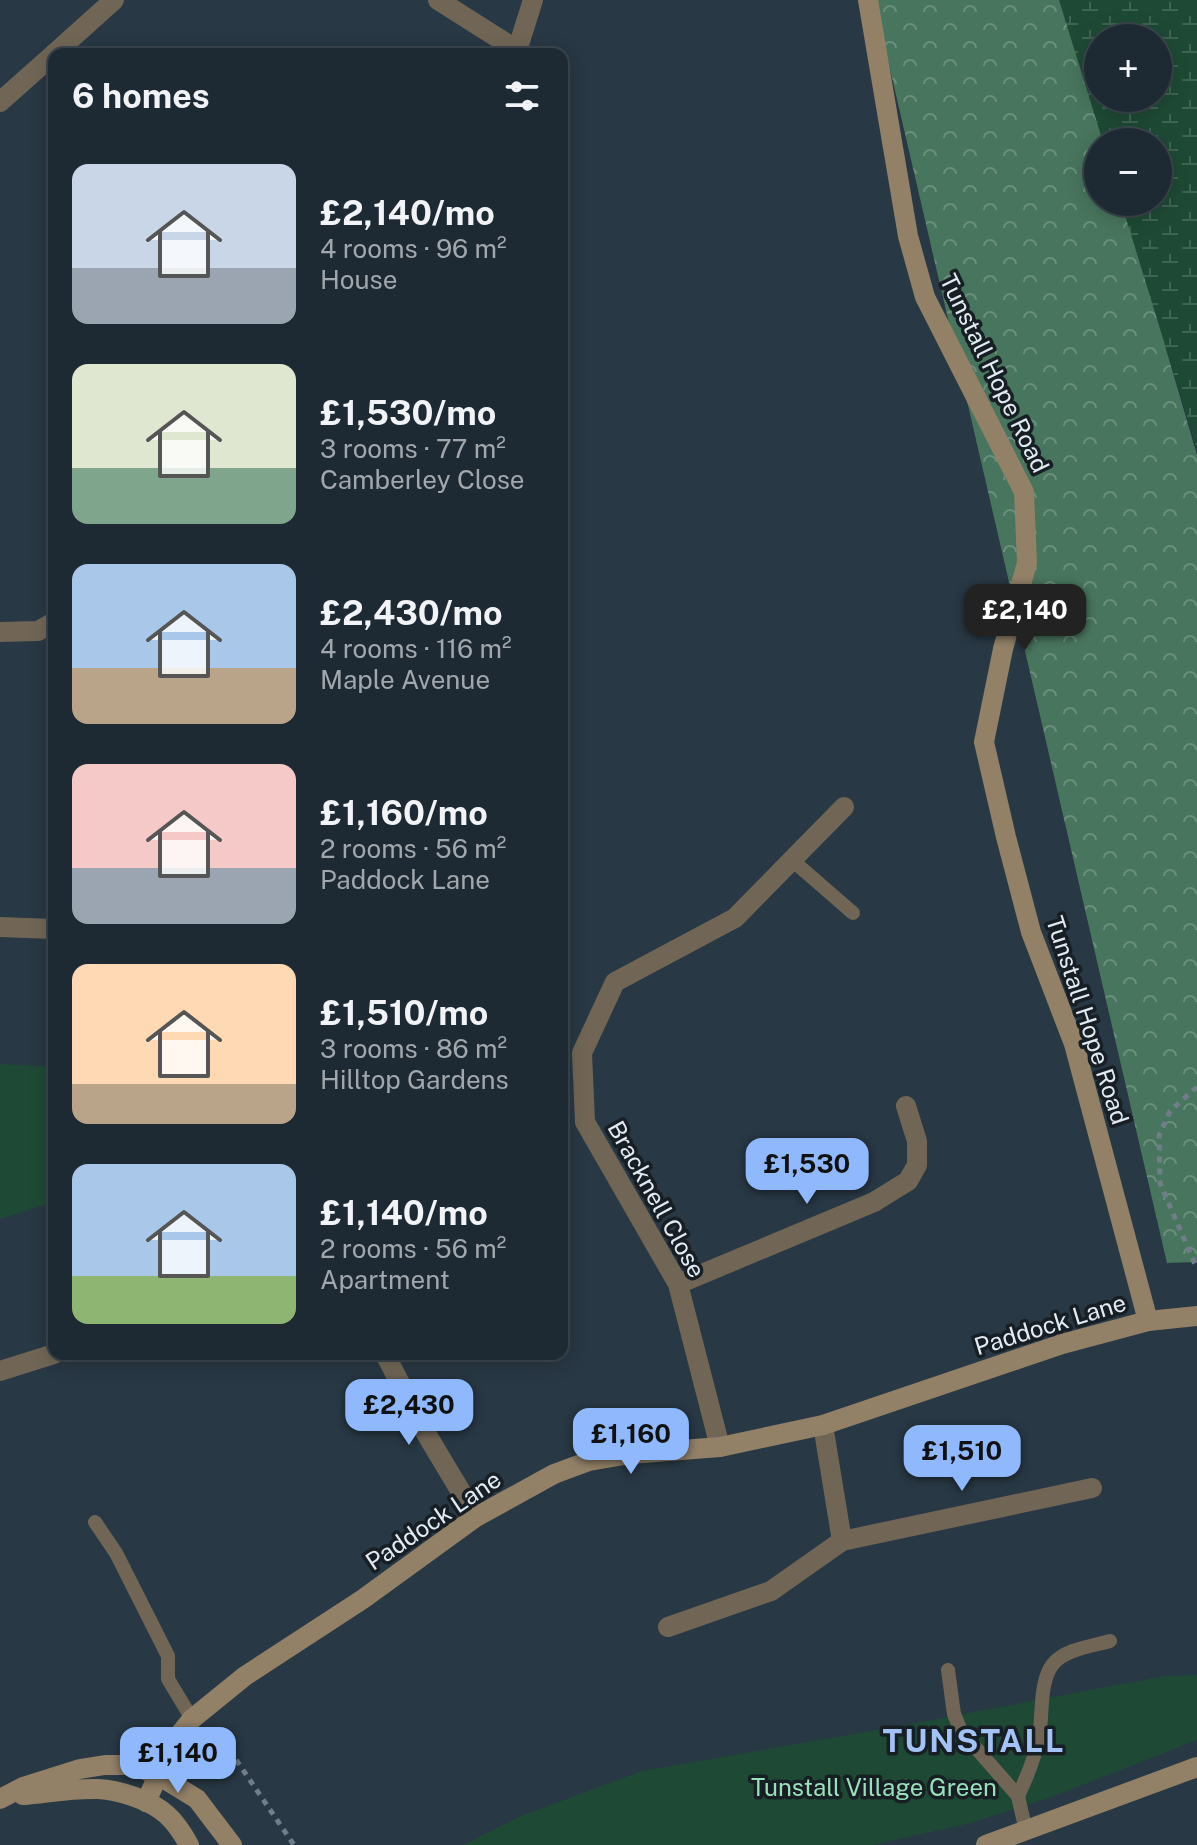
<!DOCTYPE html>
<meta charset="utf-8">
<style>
:root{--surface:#1e2a33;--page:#2b363f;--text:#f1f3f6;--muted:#a1a7ac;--line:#3c464e;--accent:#8fb8fd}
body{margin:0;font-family:"Public Sans",sans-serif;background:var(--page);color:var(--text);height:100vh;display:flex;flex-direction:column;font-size:30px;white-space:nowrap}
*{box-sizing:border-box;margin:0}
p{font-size:26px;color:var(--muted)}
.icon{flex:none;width:44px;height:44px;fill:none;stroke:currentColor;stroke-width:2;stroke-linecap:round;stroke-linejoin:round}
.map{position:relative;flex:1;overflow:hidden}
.sheet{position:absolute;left:48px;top:48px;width:520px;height:1312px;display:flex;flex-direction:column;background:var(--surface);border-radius:16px;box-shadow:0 4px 20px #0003,0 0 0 2px var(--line)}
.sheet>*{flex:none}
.tools{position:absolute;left:1084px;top:24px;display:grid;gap:16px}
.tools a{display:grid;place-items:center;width:88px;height:88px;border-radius:50%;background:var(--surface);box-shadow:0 4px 20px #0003,0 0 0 2px var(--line);font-size:40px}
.price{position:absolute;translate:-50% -68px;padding:0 18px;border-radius:16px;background:var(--accent);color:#111;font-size:26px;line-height:52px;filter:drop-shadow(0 2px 4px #0008)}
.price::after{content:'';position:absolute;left:50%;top:48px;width:24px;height:18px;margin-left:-12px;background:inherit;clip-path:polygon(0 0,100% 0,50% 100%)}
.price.on{background:#222;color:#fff}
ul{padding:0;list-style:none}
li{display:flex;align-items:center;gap:24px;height:200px;padding:0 24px}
li span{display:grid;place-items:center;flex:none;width:224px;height:160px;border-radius:16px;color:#555}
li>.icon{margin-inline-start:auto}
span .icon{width:96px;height:96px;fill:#fffc;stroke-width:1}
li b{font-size:34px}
h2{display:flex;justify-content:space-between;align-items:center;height:96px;padding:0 24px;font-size:34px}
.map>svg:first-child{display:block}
.forest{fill:url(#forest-crowns)}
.wetland{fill:url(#wetland-marsh);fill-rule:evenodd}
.park{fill:#1e4a35}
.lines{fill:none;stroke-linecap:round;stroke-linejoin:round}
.path{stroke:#717e89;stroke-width:5;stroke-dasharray:6 6;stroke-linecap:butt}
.lane{stroke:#716656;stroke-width:14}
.street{stroke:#716656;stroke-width:20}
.secondary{stroke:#928067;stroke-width:20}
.labels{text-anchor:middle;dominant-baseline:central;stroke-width:7;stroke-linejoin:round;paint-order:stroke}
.street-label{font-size:24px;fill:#e2ebf4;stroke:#171e24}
.park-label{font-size:24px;fill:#98e1ba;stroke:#171e24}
.district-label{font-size:32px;font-weight:bold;letter-spacing:2px;fill:#a3c2f5;stroke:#171e24}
</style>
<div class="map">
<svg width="1197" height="1845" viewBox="0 0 1197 1845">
<defs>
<pattern id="forest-crowns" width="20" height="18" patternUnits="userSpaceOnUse" patternTransform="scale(2)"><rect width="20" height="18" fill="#48755d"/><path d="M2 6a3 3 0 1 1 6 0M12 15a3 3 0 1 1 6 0" fill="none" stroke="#6b8f7d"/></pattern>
<pattern id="wetland-marsh" width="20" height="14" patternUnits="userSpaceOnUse" patternTransform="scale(2)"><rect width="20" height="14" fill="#1e4a35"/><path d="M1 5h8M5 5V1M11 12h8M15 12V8" fill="none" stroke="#3e6453"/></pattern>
</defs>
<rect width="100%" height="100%" fill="#283844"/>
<path class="forest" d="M 874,0 L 1100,0 L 1098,38 L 1098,98 L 1127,142 L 1098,142 L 1098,202 L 1139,202 L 1166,349 L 1197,455 L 1197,1262 L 1167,1263 Z"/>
<path class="wetland" d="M 1059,0 L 1197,0 L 1197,449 L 1121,202 L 1158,202 L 1158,142 L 1103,142 ZM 1098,38 L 1158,38 L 1158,98 L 1098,98 Z"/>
<g class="park">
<path d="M 0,1064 L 54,1067 L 54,1202 L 0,1219 Z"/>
<path d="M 1197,1675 L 1197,1740 L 1049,1798 L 967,1824 L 872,1845 L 463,1845 L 521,1816 L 642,1771 L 905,1725 L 1165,1676 Z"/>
</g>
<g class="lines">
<g class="path">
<path d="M 1197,1087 L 1170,1111 L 1159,1136 L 1160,1183 L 1197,1269"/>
<path d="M 218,1729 L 222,1739 L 294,1845"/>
</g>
<g class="lane">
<path d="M 792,860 L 853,913"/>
<path d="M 95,1522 L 116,1553 L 168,1656 L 168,1679 L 192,1719"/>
<path d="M 948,1670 L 954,1714 L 961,1731 L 1018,1796 C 1027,1777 1035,1757 1039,1737 C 1043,1716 1039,1681 1053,1664 C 1065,1649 1093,1646 1110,1641"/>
<path d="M 1018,1796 L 1026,1831"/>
</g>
<g class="street">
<path d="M 438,0 L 517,50"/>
<path d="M 54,54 L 114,0"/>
<path d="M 516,54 L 533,0"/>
<path d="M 0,102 L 54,54"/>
<path d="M 0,632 L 38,631 L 54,622"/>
<path d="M 0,927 L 54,929"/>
<path d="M 678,1284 L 874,1202 L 908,1181 L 917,1165 L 917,1141 L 906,1106"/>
<path d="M 385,1354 L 424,1430 L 476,1517"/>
<path d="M 0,1371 L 54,1354"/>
<path d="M 720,1447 L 678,1284 L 585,1122 L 582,1053 L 615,982 L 735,918 L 844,807"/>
<path d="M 842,1541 L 1092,1488"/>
<path d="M 668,1627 L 771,1591 L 842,1541 L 823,1425"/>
</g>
<g class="secondary">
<path d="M 868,0 L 908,236 L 925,297 L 1024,492 L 1027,563 L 1003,649 L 984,742 L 1006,837 L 1031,932 L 1074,1044 L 1148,1321"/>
<path d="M 23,1795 C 47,1793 73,1788 98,1789 C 119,1790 151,1800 167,1815 C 176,1823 183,1834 189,1845"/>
<path d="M 0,1799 L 23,1787 L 80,1769 L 105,1765 L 132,1765 L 158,1775 L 197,1799 L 232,1845"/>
<path d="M 146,1802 L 172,1744 L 192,1719 L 245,1676 L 363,1599 L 476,1517 L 554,1474 L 589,1461 L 630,1454 L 720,1447 L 823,1425 L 1062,1344 L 1148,1321 L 1197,1316"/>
<path d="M 986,1845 L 1197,1767"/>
</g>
</g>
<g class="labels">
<g class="street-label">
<text transform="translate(995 373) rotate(64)">Tunstall Hope Road</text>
<text transform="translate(1088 1020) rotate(72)">Tunstall Hope Road</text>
<text transform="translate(657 1199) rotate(61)">Bracknell Close</text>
<text transform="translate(1050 1324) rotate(-17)">Paddock Lane</text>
<text transform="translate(433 1520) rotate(-34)">Paddock Lane</text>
</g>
<g class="park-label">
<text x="874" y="1787">Tunstall Village Green</text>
</g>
<g class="district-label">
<text x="974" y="1740">TUNSTALL</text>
</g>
</g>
</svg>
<div class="tools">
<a>+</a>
<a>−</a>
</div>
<b class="price on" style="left:1025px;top:652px">£2,140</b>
<b class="price" style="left:807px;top:1206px">£1,530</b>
<b class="price" style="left:409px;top:1447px">£2,430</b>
<b class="price" style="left:631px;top:1476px">£1,160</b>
<b class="price" style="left:962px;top:1493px">£1,510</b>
<b class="price" style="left:178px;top:1795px">£1,140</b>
<section class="sheet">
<h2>6 homes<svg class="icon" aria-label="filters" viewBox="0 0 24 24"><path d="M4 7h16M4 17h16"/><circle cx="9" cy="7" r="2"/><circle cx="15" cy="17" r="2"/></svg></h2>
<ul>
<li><span style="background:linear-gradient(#c9d6e8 65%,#9aa5b1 0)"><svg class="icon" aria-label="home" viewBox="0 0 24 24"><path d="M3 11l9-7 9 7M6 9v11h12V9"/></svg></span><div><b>£2,140/mo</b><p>4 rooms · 96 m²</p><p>House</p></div></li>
<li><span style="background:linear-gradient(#dfe7d0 65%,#7fa58c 0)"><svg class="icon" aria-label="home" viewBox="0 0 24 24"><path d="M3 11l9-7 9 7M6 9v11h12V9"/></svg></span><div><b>£1,530/mo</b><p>3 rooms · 77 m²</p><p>Camberley Close</p></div></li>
<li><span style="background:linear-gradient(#a9c7e8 65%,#b9a48a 0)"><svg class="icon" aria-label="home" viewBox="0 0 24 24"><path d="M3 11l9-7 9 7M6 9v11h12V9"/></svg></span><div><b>£2,430/mo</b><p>4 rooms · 116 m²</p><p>Maple Avenue</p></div></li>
<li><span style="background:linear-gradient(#f6c9c9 65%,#9aa5b1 0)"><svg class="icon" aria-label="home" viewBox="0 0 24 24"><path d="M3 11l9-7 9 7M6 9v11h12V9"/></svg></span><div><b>£1,160/mo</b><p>2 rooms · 56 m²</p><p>Paddock Lane</p></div></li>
<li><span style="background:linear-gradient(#ffd9b3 75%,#b9a48a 0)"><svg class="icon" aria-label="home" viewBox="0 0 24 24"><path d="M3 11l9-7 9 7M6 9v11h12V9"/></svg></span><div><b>£1,510/mo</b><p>3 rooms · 86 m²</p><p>Hilltop Gardens</p></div></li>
<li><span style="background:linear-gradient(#a9c7e8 70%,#8fb573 0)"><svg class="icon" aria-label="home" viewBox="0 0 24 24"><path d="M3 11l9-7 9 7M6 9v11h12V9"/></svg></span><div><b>£1,140/mo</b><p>2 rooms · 56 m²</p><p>Apartment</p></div></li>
</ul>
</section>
</div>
